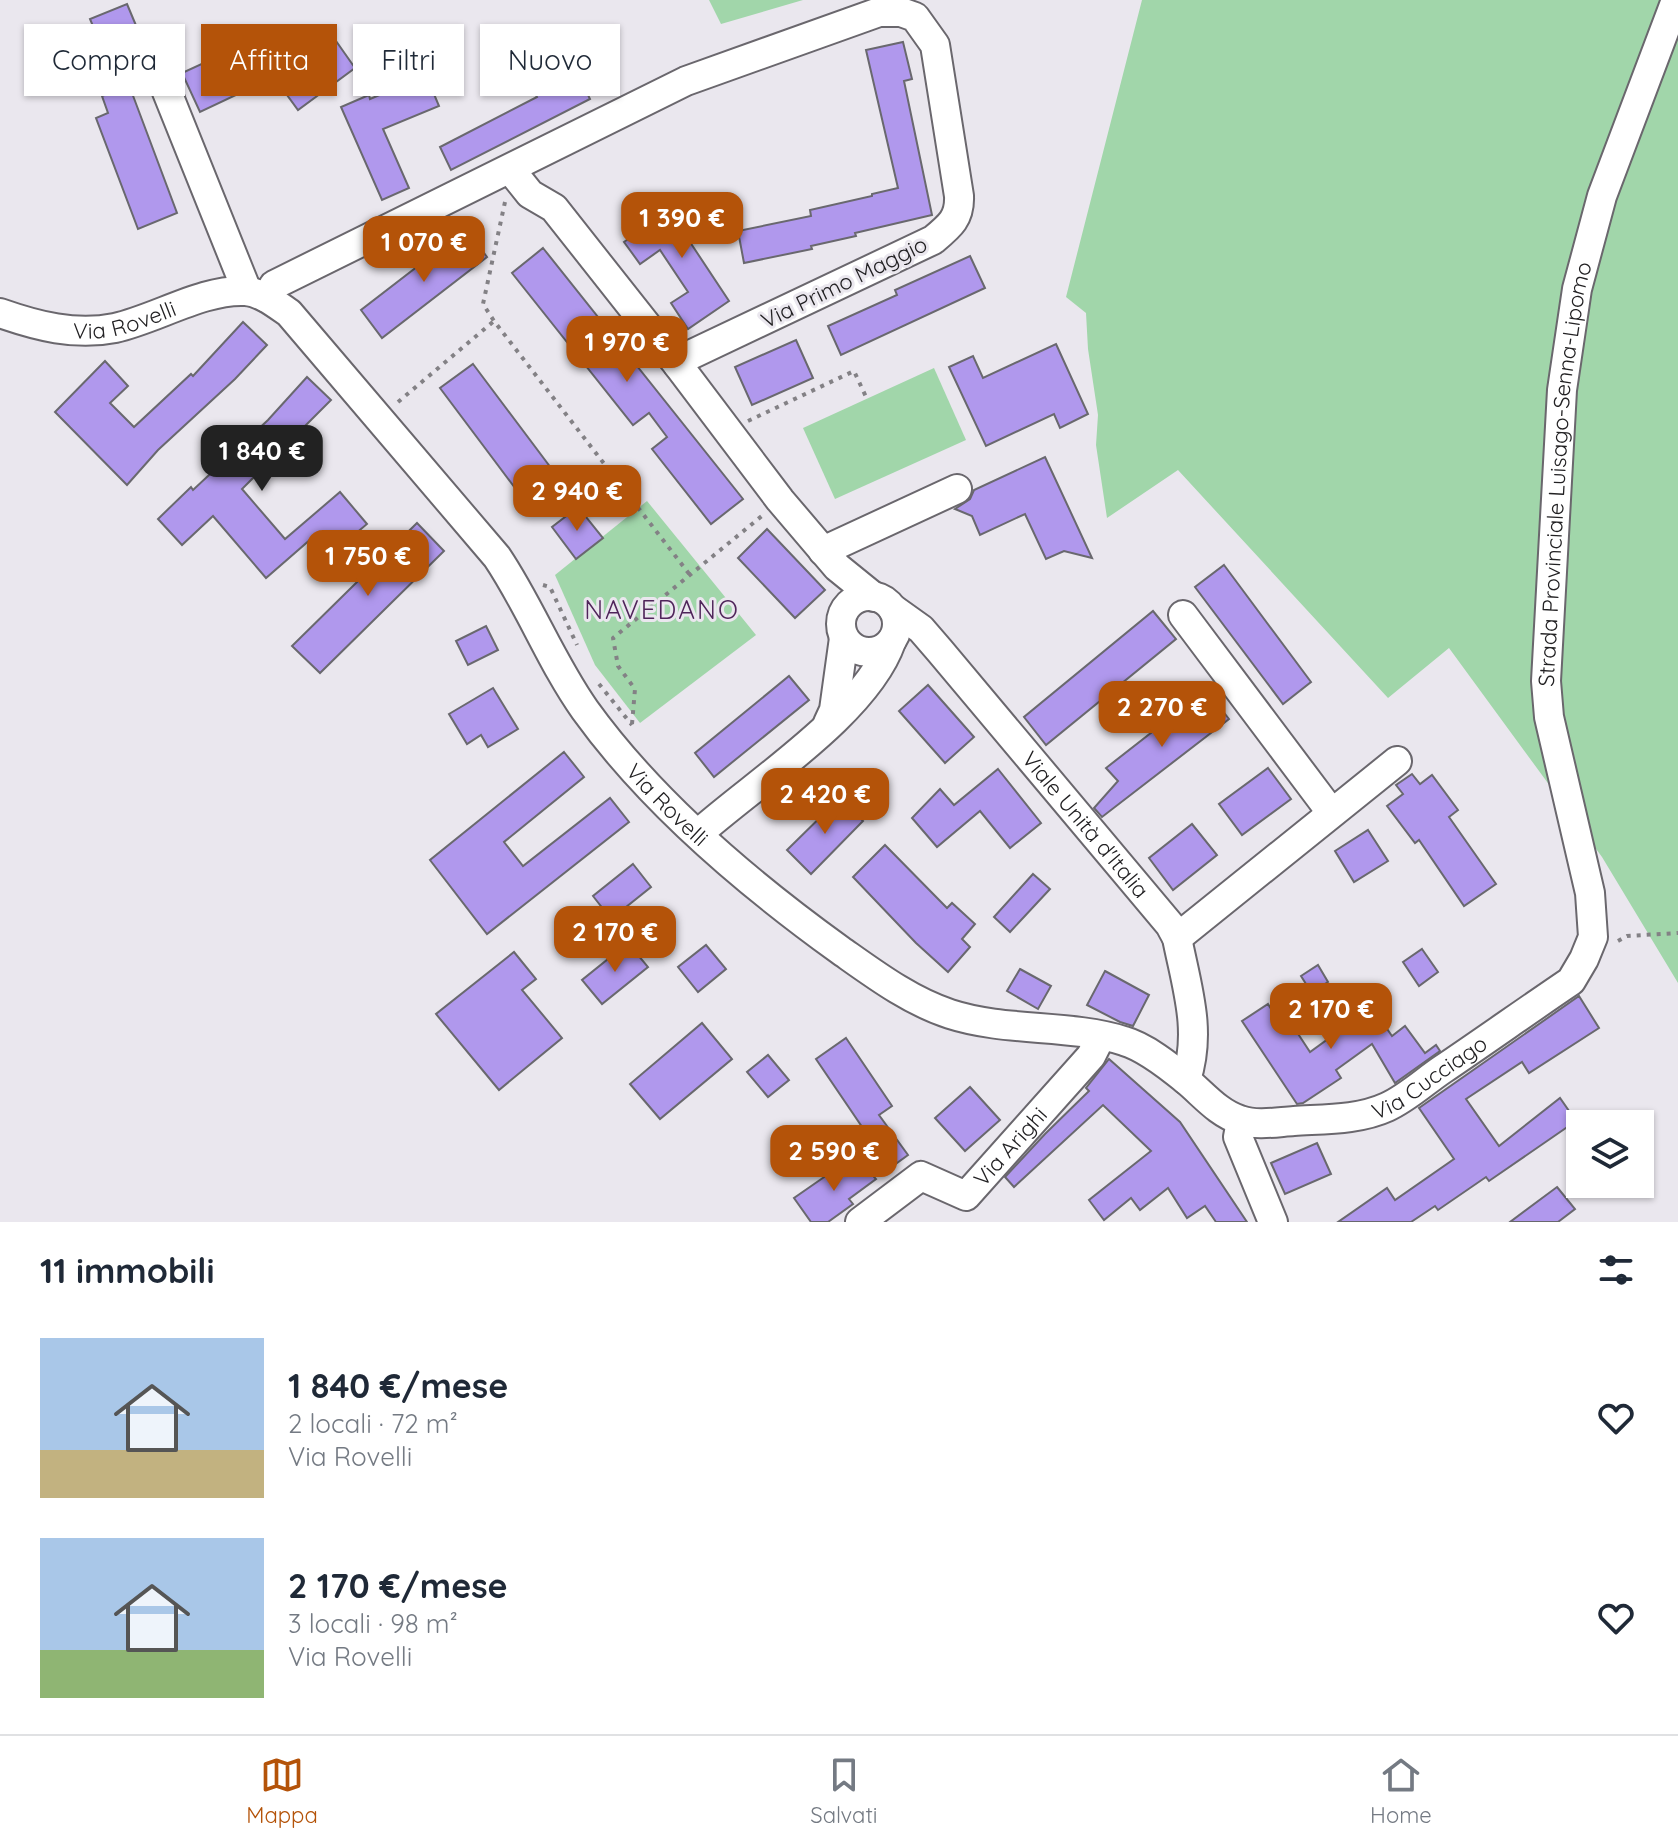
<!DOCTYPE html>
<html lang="it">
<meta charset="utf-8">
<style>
:root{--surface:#fff;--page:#f2f2f3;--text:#1f2937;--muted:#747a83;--line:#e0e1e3;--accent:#b45309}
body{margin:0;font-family:Quicksand,sans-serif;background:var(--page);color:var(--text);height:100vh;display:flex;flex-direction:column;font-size:30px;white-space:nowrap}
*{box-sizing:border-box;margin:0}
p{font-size:26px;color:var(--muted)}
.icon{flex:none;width:44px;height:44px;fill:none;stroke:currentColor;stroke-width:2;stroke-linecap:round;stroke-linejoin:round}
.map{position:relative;height:1222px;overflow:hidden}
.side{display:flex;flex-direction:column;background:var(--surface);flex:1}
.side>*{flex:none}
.guide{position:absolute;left:24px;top:24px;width:800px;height:72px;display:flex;gap:16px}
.controls{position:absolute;left:1566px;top:1110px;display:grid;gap:16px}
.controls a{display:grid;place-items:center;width:88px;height:88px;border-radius:0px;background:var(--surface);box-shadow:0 2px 6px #0004;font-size:40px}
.price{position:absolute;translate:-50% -68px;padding:0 18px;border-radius:16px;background:var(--accent);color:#fff;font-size:26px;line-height:52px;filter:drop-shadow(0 2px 4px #0008)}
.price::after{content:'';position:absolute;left:50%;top:48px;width:24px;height:18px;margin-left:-12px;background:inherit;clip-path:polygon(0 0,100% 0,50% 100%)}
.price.on{background:#222;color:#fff}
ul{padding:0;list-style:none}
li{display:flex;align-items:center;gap:24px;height:200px;padding:0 40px}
li span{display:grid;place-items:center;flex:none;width:224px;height:160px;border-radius:0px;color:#555}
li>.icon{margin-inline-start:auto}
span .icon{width:96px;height:96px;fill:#fffc;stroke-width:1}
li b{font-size:34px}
h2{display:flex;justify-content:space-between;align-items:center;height:96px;padding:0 40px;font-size:34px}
.chip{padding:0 28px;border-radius:0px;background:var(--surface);box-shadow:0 2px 6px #0004;font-size:28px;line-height:72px}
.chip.on{background:var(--accent);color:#fff}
.menu{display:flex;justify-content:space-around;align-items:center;height:112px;border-top:2px solid var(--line);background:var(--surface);font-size:22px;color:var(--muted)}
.menu a{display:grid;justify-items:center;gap:4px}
.menu .on{color:var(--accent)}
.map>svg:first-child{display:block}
.green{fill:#a1d6aa}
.building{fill:#b098ed;stroke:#69686e;stroke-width:2}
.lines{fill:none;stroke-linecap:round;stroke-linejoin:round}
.minor-casing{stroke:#6a676d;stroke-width:32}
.path{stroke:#838185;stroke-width:4;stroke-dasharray:4 6;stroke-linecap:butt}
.minor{stroke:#fff;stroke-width:28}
.labels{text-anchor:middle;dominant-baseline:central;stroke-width:6;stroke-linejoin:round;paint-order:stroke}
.street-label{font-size:22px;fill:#222123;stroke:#eae7ee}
.quarter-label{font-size:26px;letter-spacing:2px;fill:#4f255a;stroke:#eae7ee}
</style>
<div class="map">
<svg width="1678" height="1222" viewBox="0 0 1678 1222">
<rect width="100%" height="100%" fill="#eae7ee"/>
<g class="green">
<path d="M 709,0 L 803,0 L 721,24 Z"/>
<path d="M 1142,0 L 1678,0 L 1678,983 L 1602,857 L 1449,648 L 1388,698 L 1178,470 L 1107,518 L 1096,445 L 1098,415 L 1088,349 L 1086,313 L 1066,297 Z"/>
<path d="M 934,368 L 966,440 L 835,499 L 803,428 Z"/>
<path d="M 647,501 L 756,635 L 640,723 L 595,665 L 555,575 Z"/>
</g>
<g class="building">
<path d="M 127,4 L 140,35 L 103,50 L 90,19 Z"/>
<path d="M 329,31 L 355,68 L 298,110 L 271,73 Z"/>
<path d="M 903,42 L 912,79 L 904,81 L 932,215 L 855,233 L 856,236 L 811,246 L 812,249 L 744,263 L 738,231 L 811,216 L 810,210 L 872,196 L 872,194 L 898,188 L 866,50 Z"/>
<path d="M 544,47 L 562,84 L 579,76 L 590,99 L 451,170 L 440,147 L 537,97 L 518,60 Z"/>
<path d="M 221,55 L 238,94 L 200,112 L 182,73 Z"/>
<path d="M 426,75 L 439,106 L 383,129 L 409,188 L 382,200 L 341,107 L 369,95 L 370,99 Z"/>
<path d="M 129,85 L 177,213 L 138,229 L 96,118 L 108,113 L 102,96 Z"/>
<path d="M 693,194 L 709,216 L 684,233 L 729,301 L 688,329 L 671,303 L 688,292 L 660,250 L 640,264 L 624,242 Z"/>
<path d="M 466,229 L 487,257 L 382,338 L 361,310 Z"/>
<path d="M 543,248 L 743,499 L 711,524 L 652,449 L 667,437 L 649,413 L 633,425 L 512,273 Z"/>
<path d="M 970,256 L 985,288 L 841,355 L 828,326 L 897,295 L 895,290 Z"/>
<path d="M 243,322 L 267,345 L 235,379 L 158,450 L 127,485 L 55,412 L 105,361 L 128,386 L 110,403 L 134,427 L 191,374 L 193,376 Z"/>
<path d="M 796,340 L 813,378 L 752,405 L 735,367 Z"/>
<path d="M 1056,344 L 1088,414 L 1060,428 L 1054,414 L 986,446 L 949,367 L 973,356 L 983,378 Z"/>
<path d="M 473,364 L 560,480 L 527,504 L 440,388 Z"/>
<path d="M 307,377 L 331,400 L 242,489 L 285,539 L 340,492 L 367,524 L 335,551 L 319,532 L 266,578 L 213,516 L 182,545 L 158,519 L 191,487 L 193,490 L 268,420 Z"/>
<path d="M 1045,457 L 1092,558 L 1064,551 L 1046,559 L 1025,514 L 980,535 L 972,516 L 955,509 L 970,499 L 974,490 Z"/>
<path d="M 578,507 L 603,538 L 576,559 L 552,527 Z"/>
<path d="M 417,523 L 444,551 L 320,673 L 292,646 Z"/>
<path d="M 767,529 L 825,590 L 795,618 L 738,558 Z"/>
<path d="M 1224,565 L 1311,682 L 1283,704 L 1195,587 Z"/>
<path d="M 1153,611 L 1176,639 L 1046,745 L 1024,717 Z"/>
<path d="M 486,626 L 498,650 L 468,665 L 456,641 Z"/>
<path d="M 789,676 L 809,700 L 714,777 L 695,753 Z"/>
<path d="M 928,685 L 974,737 L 945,763 L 899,711 Z"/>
<path d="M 493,688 L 518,729 L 488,747 L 481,735 L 467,744 L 449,714 Z"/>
<path d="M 1206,690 L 1229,719 L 1102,817 L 1094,808 L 1118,781 L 1106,768 Z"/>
<path d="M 564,752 L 584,777 L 504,842 L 523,866 L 610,798 L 629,822 L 487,934 L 430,860 Z"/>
<path d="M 1268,768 L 1291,799 L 1242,835 L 1219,804 Z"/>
<path d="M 998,769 L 1041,823 L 1010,848 L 980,811 L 937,847 L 912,818 L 940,789 L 954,805 Z"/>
<path d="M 1412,774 L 1420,784 L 1432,775 L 1458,810 L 1449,817 L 1496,884 L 1464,906 L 1419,840 L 1415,843 L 1387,806 L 1403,794 L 1396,785 Z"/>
<path d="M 840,798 L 863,821 L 811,874 L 787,850 Z"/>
<path d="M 1192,824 L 1217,855 L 1173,890 L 1149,858 Z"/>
<path d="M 1368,830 L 1388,861 L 1354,882 L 1335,851 Z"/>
<path d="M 885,845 L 947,908 L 952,903 L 975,924 L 962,939 L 970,947 L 948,972 L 916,943 L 853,877 Z"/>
<path d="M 633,864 L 651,887 L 611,919 L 593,896 Z"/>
<path d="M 1033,874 L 1050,889 L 1010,932 L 994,917 Z"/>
<path d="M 628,943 L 648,967 L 602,1004 L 582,980 Z"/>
<path d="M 706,945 L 726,969 L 698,992 L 678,967 Z"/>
<path d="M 1422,949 L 1438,972 L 1419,986 L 1403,962 Z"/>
<path d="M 514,952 L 536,979 L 522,990 L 562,1038 L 499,1090 L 436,1014 Z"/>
<path d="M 1318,965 L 1328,982 L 1311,992 L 1301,976 Z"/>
<path d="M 1020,969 L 1051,986 L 1038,1009 L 1007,991 Z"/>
<path d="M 1105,971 L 1149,995 L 1133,1026 L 1120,1022 L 1087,1005 Z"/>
<path d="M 1579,996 L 1599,1028 L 1529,1073 L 1522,1062 L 1466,1099 L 1499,1146 L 1560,1098 L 1576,1121 L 1489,1181 L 1486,1177 L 1438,1210 L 1435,1206 L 1411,1222 L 1338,1222 L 1387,1188 L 1395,1200 L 1454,1159 L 1419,1108 Z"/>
<path d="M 1268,1004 L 1281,1025 L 1289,1020 L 1310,1052 L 1372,1007 L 1392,1036 L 1405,1026 L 1425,1053 L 1436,1045 L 1440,1051 L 1395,1083 L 1372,1044 L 1336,1070 L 1341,1078 L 1303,1103 L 1297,1104 L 1242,1021 Z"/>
<path d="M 702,1023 L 732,1059 L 660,1119 L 630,1084 Z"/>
<path d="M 846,1038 L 892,1106 L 879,1115 L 908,1155 L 890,1168 L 816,1059 Z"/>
<path d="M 768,1055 L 789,1080 L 768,1097 L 747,1072 Z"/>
<path d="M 1109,1059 L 1180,1122 L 1247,1222 L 1216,1222 L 1205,1206 L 1187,1218 L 1168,1188 L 1140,1210 L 1131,1198 L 1104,1220 L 1089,1200 L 1151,1151 L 1103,1105 L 1014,1187 L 1005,1177 L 1045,1134 L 1089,1091 L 1086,1088 Z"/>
<path d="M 970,1087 L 1000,1120 L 965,1151 L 935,1118 Z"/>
<path d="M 1317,1143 L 1331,1174 L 1285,1194 L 1271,1163 Z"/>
<path d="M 857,1158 L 876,1179 L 849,1199 L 853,1204 L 828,1222 L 811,1222 L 794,1198 L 830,1173 L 833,1176 Z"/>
<path d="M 1557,1187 L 1575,1209 L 1558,1222 L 1510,1222 Z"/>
</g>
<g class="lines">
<g class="minor-casing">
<g id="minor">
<path d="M 153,57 L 247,291"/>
<path d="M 510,169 L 530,194 L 554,208 L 678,365 L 780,500 L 837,567 L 874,597"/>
<path d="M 267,298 L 274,285 L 686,81 L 879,12 L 901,12 L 915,17 L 935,45 L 959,196 C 960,218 950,226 933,240 L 686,357 L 678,365"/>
<path id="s1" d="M 0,313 C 37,326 75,336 115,328 C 156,319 203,289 245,291 C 261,292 276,304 289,313 L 497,557 C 530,606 551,662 585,710 C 652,803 747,883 840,950 C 874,974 910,1001 950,1014 C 1005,1032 1071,1024 1124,1041 C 1145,1047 1169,1066 1186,1080 C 1204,1095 1218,1113 1240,1120 C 1257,1126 1277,1122 1294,1121 C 1324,1119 1359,1120 1387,1107 C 1407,1098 1425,1081 1443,1069 C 1486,1040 1528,1010 1571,981 L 1584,959 L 1593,937 L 1590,893 L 1549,717 L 1546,681 L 1562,390 L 1577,289 L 1602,196 L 1676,0"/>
<path d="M 823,551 L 957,489"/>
<circle cx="869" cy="624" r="28"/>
<path id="s2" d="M 893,609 L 921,629 L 940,651 L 1170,925 L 1177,938 C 1187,988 1202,1031 1186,1080"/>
<path d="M 1183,615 L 1331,812"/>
<path d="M 828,723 L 834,710 L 844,638"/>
<path d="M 698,834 C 755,783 866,713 891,642"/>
<path d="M 1177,938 L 1397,761"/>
<path d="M 1241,1121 L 1238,1137 L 1273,1222"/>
<path id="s3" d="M 860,1222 L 921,1176 L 966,1196 L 1091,1056 L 1101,1036"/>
</g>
</g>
<g class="path">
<path d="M 505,202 L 483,304 L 494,321 L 690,575"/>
<path d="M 398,402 L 494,321"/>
<path d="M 748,421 L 854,371 L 867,399"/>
<path d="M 543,585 L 550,587 L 577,645"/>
<path d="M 599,684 L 632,725"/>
<path d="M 632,724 L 635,689 L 618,666 L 613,638 L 763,515"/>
<path d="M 1618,941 L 1627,936 L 1678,933"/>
</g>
<use href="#minor" class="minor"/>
</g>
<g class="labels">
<g class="street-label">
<text transform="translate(844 282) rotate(-26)">Via Primo Maggio</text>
<text stroke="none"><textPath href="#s1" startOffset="128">Via Rovelli</textPath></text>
<text stroke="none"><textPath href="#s1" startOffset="2488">Strada Provinciale Luisago-Senna-Lipomo</textPath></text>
<text stroke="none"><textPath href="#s1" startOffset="926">Via Rovelli</textPath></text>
<text stroke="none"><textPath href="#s2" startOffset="290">Viale Unità d'Italia</textPath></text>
<text stroke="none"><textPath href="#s1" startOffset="1798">Via Cucciago</textPath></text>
<text stroke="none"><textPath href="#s3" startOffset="192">Via Arighi</textPath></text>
</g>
<g class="quarter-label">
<text x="662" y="609">NAVEDANO</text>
</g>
</g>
</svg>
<div class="controls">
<a><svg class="icon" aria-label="layers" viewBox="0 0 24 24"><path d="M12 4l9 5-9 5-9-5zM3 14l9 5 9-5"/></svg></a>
</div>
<b class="price" style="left:682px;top:260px">1 390 €</b>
<b class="price" style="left:424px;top:284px">1 070 €</b>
<b class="price" style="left:627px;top:384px">1 970 €</b>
<b class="price on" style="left:262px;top:493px">1 840 €</b>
<b class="price" style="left:577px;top:533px">2 940 €</b>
<b class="price" style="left:368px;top:598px">1 750 €</b>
<b class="price" style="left:1162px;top:749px">2 270 €</b>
<b class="price" style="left:825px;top:836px">2 420 €</b>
<b class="price" style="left:615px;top:974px">2 170 €</b>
<b class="price" style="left:1331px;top:1051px">2 170 €</b>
<b class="price" style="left:834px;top:1193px">2 590 €</b>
<div class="guide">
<a class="chip">Compra</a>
<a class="chip on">Affitta</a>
<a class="chip">Filtri</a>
<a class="chip">Nuovo</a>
</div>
</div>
<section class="side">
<h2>11 immobili<svg class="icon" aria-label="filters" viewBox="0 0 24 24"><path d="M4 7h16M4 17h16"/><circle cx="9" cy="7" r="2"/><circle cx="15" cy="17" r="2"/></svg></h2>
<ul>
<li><span style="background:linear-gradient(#a9c7e8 70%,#c2b280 0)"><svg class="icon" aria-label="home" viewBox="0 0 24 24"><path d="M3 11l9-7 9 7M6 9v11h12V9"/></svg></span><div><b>1 840 €/mese</b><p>2 locali · 72 m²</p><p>Via Rovelli</p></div><svg class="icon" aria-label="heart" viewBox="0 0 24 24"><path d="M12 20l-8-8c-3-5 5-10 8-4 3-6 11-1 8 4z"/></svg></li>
<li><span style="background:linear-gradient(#a9c7e8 70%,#8fb573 0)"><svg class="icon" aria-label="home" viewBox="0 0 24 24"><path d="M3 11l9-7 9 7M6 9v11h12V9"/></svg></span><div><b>2 170 €/mese</b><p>3 locali · 98 m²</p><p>Via Rovelli</p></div><svg class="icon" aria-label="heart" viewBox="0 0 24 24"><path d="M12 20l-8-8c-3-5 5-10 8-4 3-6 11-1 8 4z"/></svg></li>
</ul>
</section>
<nav class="menu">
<a class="on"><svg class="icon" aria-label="map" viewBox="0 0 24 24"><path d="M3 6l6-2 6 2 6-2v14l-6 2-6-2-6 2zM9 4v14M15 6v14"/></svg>Mappa</a>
<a><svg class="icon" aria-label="saved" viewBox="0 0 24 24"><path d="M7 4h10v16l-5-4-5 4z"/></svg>Salvati</a>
<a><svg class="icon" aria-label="home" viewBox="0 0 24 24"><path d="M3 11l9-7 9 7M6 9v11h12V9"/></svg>Home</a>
</nav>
